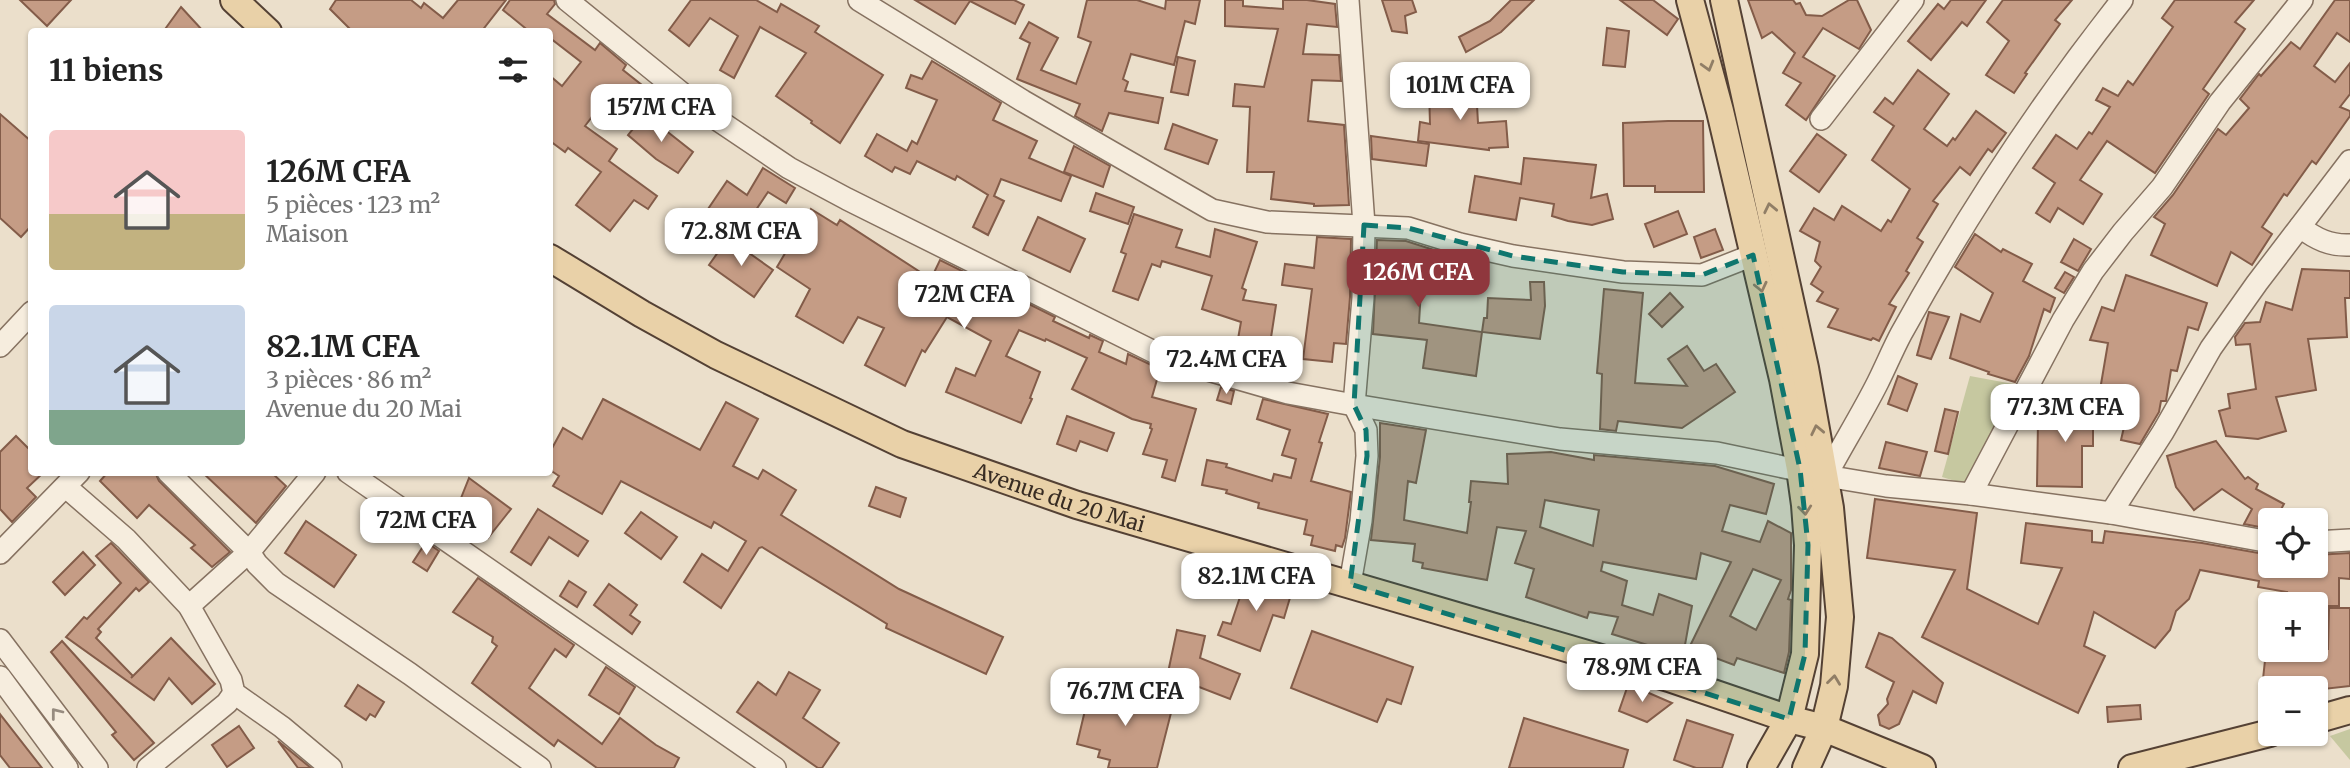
<!DOCTYPE html>
<html lang="fr">
<meta charset="utf-8">
<style>
:root{--surface:#fff;--page:#f6f6f6;--text:#222;--muted:#767676;--accent:#8f373d}
body{margin:0;font-family:Merriweather,serif;background:var(--page);color:var(--text);height:100vh;display:flex;flex-direction:column;font-size:26px;white-space:nowrap}
*{box-sizing:border-box;margin:0}
p{font-size:23px;color:var(--muted)}
.icon{flex:none;width:38px;height:38px;fill:none;stroke:currentColor;stroke-width:2;stroke-linecap:round;stroke-linejoin:round}
.map{position:relative;flex:1;overflow:hidden}
.drawer{position:absolute;left:28px;top:28px;width:525px;height:448px;display:flex;flex-direction:column;background:var(--surface);border-radius:7px;box-shadow:0 2px 5px #0004}
.drawer>*{flex:none}
.buttons{position:absolute;left:2258px;top:508px;display:grid;gap:14px}
.buttons a{display:grid;place-items:center;width:70px;height:70px;border-radius:7px;background:var(--surface);box-shadow:0 2px 5px #0004;font-size:35px}
.price{position:absolute;translate:-50% -60px;padding:0 16px;border-radius:14px;background:#fff;color:#222;font-size:23px;line-height:46px;filter:drop-shadow(0 2px 4px #0008)}
.price::after{content:'';position:absolute;left:50%;top:42px;width:21px;height:16px;margin-left:-10px;background:inherit;clip-path:polygon(0 0,100% 0,50% 100%)}
.price.on{background:var(--accent);color:#fff}
ul{padding:0;list-style:none}
li{display:flex;align-items:center;gap:21px;height:175px;padding:0 21px}
li span{display:grid;place-items:center;flex:none;width:196px;height:140px;border-radius:7px;color:#555}
li>.icon{margin-inline-start:auto}
span .icon{width:84px;height:84px;fill:#fffc;stroke-width:1}
li b{font-size:30px}
h2{display:flex;justify-content:space-between;align-items:center;height:84px;padding:0 21px;font-size:30px}
.map>svg:first-child{display:block}
.green{fill:#c6c8a0}
.building{fill:#c59c85;stroke:#835c49;stroke-width:2;fill-rule:evenodd}
.lines{fill:none;stroke-linecap:round;stroke-linejoin:round}
.minor-casing{stroke:#867261;stroke-width:24}
.major-casing{stroke:#544134;stroke-width:30}
.minor{stroke:#f6edde;stroke-width:21}
.major{stroke:#e9d1a8;stroke-width:26}
.oneway{stroke:#907e66}
.oneway2{stroke:#978c80}
.marked{fill:#0f766e;fill-opacity:0.2;stroke:#0f766e;stroke-width:5;stroke-dasharray:14 9;stroke-linejoin:round}
.labels{text-anchor:middle;dominant-baseline:central;stroke-width:6;stroke-linejoin:round;paint-order:stroke}
.street-label{font-size:21px;fill:#382c23;stroke:#f3eada}
</style>
<div class="map">
<svg width="2350" height="768" viewBox="0 0 2350 768">
<rect width="100%" height="100%" fill="#ebdfcb"/>
<g class="green">
<path d="M 1970,376 L 2024,386 L 1971,486 L 1942,477 Z"/>
<path d="M 2350,729 L 2350,760 L 2330,736 Z"/>
</g>
<g class="building">
<path d="M 20,0 L 71,0 L 47,26 Z"/>
<path d="M 336,0 L 411,0 L 421,8 L 424,3 L 443,18 L 458,0 L 506,0 L 481,32 L 353,32 L 330,9 Z"/>
<path d="M 510,0 L 554,0 L 555,4 L 547,14 L 595,50 L 600,43 L 626,65 L 623,70 L 657,97 L 645,112 L 614,88 L 585,126 L 617,149 L 609,161 L 657,196 L 648,209 L 634,200 L 610,231 L 576,205 L 601,172 L 568,148 L 565,152 L 550,141 L 550,76 L 562,86 L 581,62 L 550,38 L 550,32 L 530,32 L 503,10 Z"/>
<path d="M 691,0 L 756,0 L 777,12 L 781,4 L 819,26 L 815,32 L 883,75 L 840,143 L 811,123 L 812,121 L 776,96 L 806,53 L 760,27 L 734,78 L 720,70 L 738,36 L 710,18 L 689,46 L 669,30 Z"/>
<path d="M 915,0 L 1014,0 L 1024,5 L 1015,24 L 970,1 L 955,24 Z"/>
<path d="M 1087,0 L 1137,0 L 1165,9 L 1166,0 L 1200,0 L 1195,24 L 1185,21 L 1174,65 L 1131,54 L 1123,79 L 1128,82 L 1125,91 L 1163,98 L 1158,123 L 1109,113 L 1102,131 L 1075,116 L 1080,104 L 1017,79 L 1030,43 L 1020,38 L 1029,22 L 1058,38 L 1041,70 L 1076,84 L 1091,42 L 1078,37 Z"/>
<path d="M 1225,0 L 1243,0 L 1243,6 L 1283,9 L 1283,0 L 1307,0 L 1335,4 L 1337,27 L 1307,24 L 1303,54 L 1339,55 L 1341,81 L 1312,80 L 1308,121 L 1344,125 L 1349,205 L 1314,206 L 1314,204 L 1271,199 L 1274,172 L 1247,172 L 1250,107 L 1233,106 L 1235,84 L 1264,87 L 1278,29 L 1225,26 Z"/>
<path d="M 1382,0 L 1412,0 L 1416,12 L 1405,16 L 1407,33 L 1392,31 Z"/>
<path d="M 1511,0 L 1534,0 L 1501,32 L 1466,52 L 1459,37 L 1490,21 Z"/>
<path d="M 1620,0 L 1653,0 L 1678,19 L 1667,35 Z"/>
<path d="M 1748,0 L 1793,0 L 1796,4 L 1800,3 L 1806,15 L 1822,16 L 1849,0 L 1857,0 L 1871,30 L 1859,49 L 1823,28 L 1803,57 L 1835,76 L 1806,120 L 1786,105 L 1801,83 L 1783,73 L 1795,53 L 1772,32 L 1762,38 Z"/>
<path d="M 1951,0 L 1986,0 L 1967,26 L 1962,22 L 1931,60 L 1908,41 L 1938,4 L 1944,9 Z"/>
<path d="M 2003,0 L 2072,0 L 2055,20 L 2060,24 L 2025,73 L 2027,74 L 2014,93 L 1986,75 L 2009,41 L 1987,22 Z"/>
<path d="M 2175,0 L 2254,0 L 2235,22 L 2245,29 L 2203,89 L 2209,94 L 2155,173 L 2107,141 L 2080,180 L 2102,194 L 2083,224 L 2058,208 L 2050,222 L 2036,213 L 2055,183 L 2033,168 L 2056,135 L 2077,149 L 2089,132 L 2092,134 L 2110,107 L 2096,100 L 2103,88 L 2118,96 L 2128,81 L 2133,85 L 2173,27 L 2162,18 Z"/>
<path d="M 2335,0 L 2350,0 L 2350,42 L 2337,33 L 2314,66 L 2335,82 L 2350,63 L 2350,94 L 2340,107 L 2350,111 L 2350,116 L 2316,164 L 2312,161 L 2287,196 L 2284,194 L 2262,227 L 2272,234 L 2252,265 L 2231,252 L 2217,286 L 2151,255 L 2165,224 L 2154,217 L 2173,195 L 2218,129 L 2226,135 L 2249,108 L 2240,99 L 2259,74 L 2261,76 L 2291,42 L 2300,49 Z"/>
<path d="M 181,7 L 204,32 L 163,32 Z"/>
<path d="M 1607,28 L 1629,31 L 1625,67 L 1603,65 Z"/>
<path d="M 1178,57 L 1195,61 L 1188,95 L 1171,92 Z"/>
<path d="M 932,61 L 1001,103 L 993,120 L 1037,141 L 1029,158 L 1071,176 L 1061,201 L 1001,179 L 994,196 L 1004,201 L 988,235 L 973,227 L 988,195 L 957,176 L 955,180 L 917,161 L 910,174 L 895,167 L 892,172 L 865,156 L 877,134 L 907,151 L 912,141 L 917,144 L 937,100 L 906,88 L 911,75 L 922,79 Z"/>
<path d="M 1918,70 L 1949,94 L 1924,129 L 1947,146 L 1953,138 L 1955,140 L 1976,111 L 2006,133 L 1992,152 L 1988,149 L 1970,175 L 1960,167 L 1933,201 L 1938,204 L 1917,238 L 1923,242 L 1906,271 L 1909,273 L 1889,304 L 1896,307 L 1879,341 L 1873,338 L 1871,340 L 1828,327 L 1838,309 L 1817,301 L 1823,292 L 1811,284 L 1821,267 L 1815,261 L 1820,242 L 1800,231 L 1814,208 L 1834,220 L 1842,206 L 1881,231 L 1888,220 L 1891,222 L 1910,189 L 1872,160 L 1894,126 L 1874,112 L 1885,98 L 1893,104 Z"/>
<path d="M 1476,87 L 1478,123 L 1506,121 L 1508,147 L 1489,148 L 1489,150 L 1418,141 L 1420,122 L 1430,124 L 1429,89 Z"/>
<path d="M 0,114 L 32,142 L 32,225 L 21,237 L 0,218 Z"/>
<path d="M 645,114 L 693,152 L 678,173 L 656,159 L 628,135 Z"/>
<path d="M 1668,121 L 1703,121 L 1704,192 L 1655,192 L 1655,186 L 1624,186 L 1623,123 Z"/>
<path d="M 1173,124 L 1217,140 L 1208,164 L 1165,149 Z"/>
<path d="M 1817,134 L 1846,155 L 1819,192 L 1790,171 Z"/>
<path d="M 1371,136 L 1429,144 L 1426,166 L 1372,159 Z"/>
<path d="M 1074,146 L 1110,166 L 1103,187 L 1064,172 Z"/>
<path d="M 1524,158 L 1596,165 L 1591,198 L 1607,194 L 1613,219 L 1592,225 L 1568,221 L 1552,216 L 1554,204 L 1520,198 L 1516,220 L 1469,212 L 1475,176 L 1521,184 Z"/>
<path d="M 763,168 L 795,188 L 786,203 L 768,192 L 739,235 L 706,212 L 727,181 L 747,195 Z"/>
<path d="M 1096,193 L 1134,207 L 1128,224 L 1090,211 Z"/>
<path d="M 811,209 L 837,225 L 840,220 L 931,279 L 940,260 L 1055,317 L 1053,321 L 1089,338 L 1090,335 L 1103,341 L 1099,352 L 1126,364 L 1128,354 L 1160,369 L 1152,397 L 1196,409 L 1175,481 L 1162,477 L 1167,460 L 1143,454 L 1152,429 L 1150,428 L 1151,424 L 1132,419 L 1072,389 L 1087,358 L 1046,339 L 1045,341 L 1019,330 L 1006,356 L 1040,372 L 1030,398 L 1032,399 L 1021,423 L 946,392 L 956,368 L 975,376 L 991,341 L 947,317 L 925,352 L 922,350 L 905,386 L 865,365 L 884,328 L 858,317 L 843,343 L 796,316 L 810,289 L 777,267 Z"/>
<path d="M 1678,211 L 1687,234 L 1654,247 L 1645,224 Z"/>
<path d="M 1134,214 L 1182,230 L 1176,247 L 1210,257 L 1215,229 L 1257,242 L 1242,288 L 1246,290 L 1243,300 L 1276,305 L 1270,344 L 1238,339 L 1241,322 L 1202,309 L 1212,276 L 1162,261 L 1160,267 L 1152,264 L 1138,300 L 1113,291 L 1126,254 L 1121,252 Z"/>
<path d="M 1038,217 L 1085,239 L 1070,272 L 1023,250 Z"/>
<path d="M 1715,229 L 1723,250 L 1701,258 L 1694,237 Z"/>
<path d="M 1975,234 L 2001,252 L 2003,249 L 2032,264 L 2023,281 L 2055,298 L 2050,312 L 2044,309 L 2029,356 L 2015,382 L 1988,374 L 1989,372 L 1950,358 L 1961,314 L 1980,322 L 1993,293 L 1955,267 Z"/>
<path d="M 1317,237 L 1351,239 L 1350,297 L 1346,344 L 1334,343 L 1332,362 L 1303,359 L 1312,289 L 1282,285 L 1285,264 L 1314,268 Z"/>
<path d="M 728,238 L 773,270 L 754,297 L 709,265 Z"/>
<path d="M 2074,239 L 2091,249 L 2078,271 L 2061,262 Z"/>
<path d="M 1377,240 L 1406,241 L 1434,250 L 1433,273 L 1422,273 L 1419,323 L 1482,332 L 1476,376 L 1423,368 L 1427,340 L 1373,334 Z"/>
<path d="M 2302,269 L 2350,271 L 2350,298 L 2345,298 L 2347,337 L 2308,339 L 2316,390 L 2276,397 L 2286,431 L 2258,439 L 2226,436 L 2219,411 L 2230,408 L 2228,394 L 2256,389 L 2250,344 L 2236,345 L 2235,337 L 2245,323 L 2260,322 L 2266,302 L 2292,310 Z"/>
<path d="M 2065,272 L 2074,277 L 2064,293 L 2055,288 Z"/>
<path d="M 2126,275 L 2207,303 L 2198,330 L 2188,327 L 2177,371 L 2171,370 L 2166,401 L 2161,401 L 2159,412 L 2140,444 L 2121,440 L 2124,427 L 2129,427 L 2132,396 L 2100,390 L 2108,343 L 2090,340 L 2102,307 L 2114,311 Z"/>
<path d="M 1530,282 L 1544,282 L 1545,306 L 1540,339 L 1482,332 L 1484,318 L 1487,318 L 1488,298 L 1531,300 Z"/>
<path d="M 1604,289 L 1643,293 L 1635,383 L 1687,386 L 1668,359 L 1687,346 L 1704,371 L 1716,364 L 1735,392 L 1682,428 L 1618,421 L 1616,431 L 1600,429 L 1602,374 L 1597,373 Z"/>
<path d="M 1670,293 L 1683,307 L 1662,327 L 1649,314 Z"/>
<path d="M 1929,312 L 1949,317 L 1931,359 L 1917,355 Z"/>
<path d="M 1898,376 L 1917,384 L 1907,411 L 1888,404 Z"/>
<path d="M 1221,387 L 1234,391 L 1231,404 L 1217,400 Z"/>
<path d="M 2061,395 L 2093,400 L 2093,446 L 2082,446 L 2082,487 L 2037,486 L 2038,421 L 2058,421 Z"/>
<path d="M 603,399 L 700,450 L 726,402 L 758,419 L 733,466 L 758,479 L 763,470 L 796,490 L 781,515 L 899,589 L 1003,637 L 986,674 L 886,628 L 887,624 L 762,547 L 759,548 L 721,608 L 684,582 L 702,554 L 728,571 L 746,541 L 714,522 L 711,528 L 621,481 L 602,514 L 553,486 L 559,476 L 550,470 L 550,452 L 563,428 L 582,439 Z"/>
<path d="M 1263,399 L 1328,414 L 1319,442 L 1322,443 L 1311,481 L 1351,492 L 1345,538 L 1342,547 L 1336,545 L 1335,551 L 1311,545 L 1313,536 L 1304,534 L 1307,520 L 1258,508 L 1259,503 L 1226,493 L 1227,490 L 1202,485 L 1207,460 L 1227,464 L 1226,467 L 1272,481 L 1274,474 L 1291,478 L 1296,459 L 1282,455 L 1290,430 L 1257,419 Z"/>
<path d="M 1945,409 L 1958,412 L 1948,454 L 1935,451 Z"/>
<path d="M 1067,416 L 1114,433 L 1107,451 L 1080,441 L 1076,451 L 1057,444 Z"/>
<path d="M 1380,423 L 1426,430 L 1416,483 L 1408,481 L 1404,520 L 1467,533 L 1471,502 L 1469,502 L 1471,481 L 1508,484 L 1507,454 L 1551,452 L 1594,460 L 1594,455 L 1715,466 L 1774,484 L 1766,514 L 1730,505 L 1722,531 L 1760,542 L 1768,521 L 1791,533 L 1791,590 L 1788,599 L 1791,600 L 1789,652 L 1784,673 L 1737,658 L 1734,665 L 1689,648 L 1731,562 L 1701,553 L 1696,579 L 1603,562 L 1601,571 L 1627,581 L 1622,605 L 1653,615 L 1659,594 L 1692,606 L 1683,656 L 1612,634 L 1618,617 L 1589,612 L 1587,618 L 1526,597 L 1534,569 L 1515,563 L 1526,531 L 1497,527 L 1487,580 L 1422,568 L 1423,563 L 1413,561 L 1415,544 L 1371,540 L 1380,457 ZM 1545,500 L 1599,510 L 1593,546 L 1540,527 ZM 1753,569 L 1781,580 L 1756,630 L 1730,616 Z"/>
<path d="M 16,436 L 32,452 L 32,472 L 44,472 L 27,488 L 36,497 L 12,522 L 0,509 L 0,452 Z"/>
<path d="M 2216,441 L 2245,479 L 2248,477 L 2258,484 L 2256,489 L 2284,504 L 2275,520 L 2270,520 L 2270,529 L 2244,524 L 2252,509 L 2222,489 L 2194,510 L 2176,487 L 2167,456 Z"/>
<path d="M 1886,442 L 1927,452 L 1920,476 L 1879,468 Z"/>
<path d="M 108,472 L 155,472 L 159,481 L 230,552 L 212,567 L 191,548 L 195,545 L 149,505 L 137,518 L 100,481 Z"/>
<path d="M 202,472 L 271,472 L 286,486 L 256,523 Z"/>
<path d="M 469,478 L 511,509 L 488,538 L 449,512 L 461,498 Z"/>
<path d="M 876,487 L 906,498 L 900,517 L 869,506 Z"/>
<path d="M 1875,499 L 1977,513 L 1967,589 L 2038,624 L 2062,568 L 2021,563 L 2026,523 L 2092,531 L 2092,542 L 2103,543 L 2105,531 L 2202,543 L 2270,555 L 2270,565 L 2315,565 L 2315,555 L 2350,553 L 2350,579 L 2339,578 L 2339,606 L 2322,606 L 2322,604 L 2285,601 L 2287,592 L 2258,587 L 2259,581 L 2200,570 L 2189,599 L 2176,611 L 2170,630 L 2155,648 L 2094,612 L 2084,646 L 2105,656 L 2078,713 L 1922,637 L 1955,570 L 1867,558 Z"/>
<path d="M 538,509 L 588,541 L 578,556 L 549,537 L 531,565 L 511,552 Z"/>
<path d="M 641,512 L 677,537 L 661,559 L 625,533 Z"/>
<path d="M 306,521 L 356,555 L 334,587 L 285,553 Z"/>
<path d="M 426,542 L 439,551 L 427,571 L 413,562 Z"/>
<path d="M 111,543 L 149,582 L 139,591 L 136,588 L 98,629 L 101,632 L 96,638 L 133,676 L 131,678 L 171,638 L 215,684 L 192,704 L 169,678 L 154,700 L 66,637 L 84,617 L 87,619 L 121,583 L 96,556 Z"/>
<path d="M 83,552 L 95,565 L 65,595 L 53,582 Z"/>
<path d="M 1247,576 L 1292,591 L 1284,618 L 1273,615 L 1260,651 L 1218,635 L 1223,622 L 1231,624 Z"/>
<path d="M 478,578 L 574,645 L 566,657 L 555,649 L 529,688 L 602,744 L 620,718 L 656,745 L 679,758 L 674,768 L 597,768 L 558,740 L 554,746 L 472,683 L 497,646 L 492,642 L 493,637 L 453,612 Z"/>
<path d="M 569,581 L 586,592 L 577,607 L 560,596 Z"/>
<path d="M 609,584 L 637,605 L 630,615 L 640,622 L 632,634 L 594,605 Z"/>
<path d="M 2329,608 L 2350,608 L 2350,686 L 2315,690 L 2315,688 L 2292,688 L 2292,682 L 2263,679 L 2266,651 L 2282,653 L 2283,649 L 2328,649 Z"/>
<path d="M 1177,630 L 1205,636 L 1200,658 L 1240,674 L 1230,699 L 1194,685 L 1194,688 L 1166,682 Z"/>
<path d="M 1312,631 L 1413,667 L 1401,704 L 1387,699 L 1377,722 L 1291,688 Z"/>
<path d="M 1879,633 L 1892,638 L 1943,683 L 1936,703 L 1913,691 L 1899,724 L 1889,729 L 1880,725 L 1878,715 L 1888,704 L 1887,699 L 1894,682 L 1866,667 Z"/>
<path d="M 62,641 L 154,743 L 134,760 L 112,735 L 116,732 L 51,652 Z"/>
<path d="M 606,667 L 635,687 L 619,714 L 589,695 Z"/>
<path d="M 789,672 L 820,690 L 803,718 L 839,743 L 822,768 L 818,768 L 737,712 L 758,682 L 776,695 Z"/>
<path d="M 358,685 L 384,702 L 375,717 L 370,714 L 366,720 L 345,706 Z"/>
<path d="M 1091,685 L 1173,705 L 1157,768 L 1108,768 L 1110,760 L 1098,757 L 1100,750 L 1077,744 Z"/>
<path d="M 1628,685 L 1642,690 L 1672,703 L 1647,722 L 1619,711 Z"/>
<path d="M 2140,705 L 2141,719 L 2108,722 L 2107,707 Z"/>
<path d="M 0,714 L 42,768 L 10,768 L 0,755 Z"/>
<path d="M 1524,718 L 1628,750 L 1623,768 L 1509,768 Z"/>
<path d="M 1687,720 L 1733,735 L 1722,768 L 1696,768 L 1674,760 Z"/>
<path d="M 239,726 L 254,748 L 227,767 L 212,745 Z"/>
<path d="M 278,741 L 311,768 L 298,768 Z"/>
</g>
<g class="lines">
<g class="minor-casing">
<g id="minor">
<path d="M 567,0 L 700,108 L 789,168 L 847,199 L 1166,358 L 1288,393 L 1354,405 L 1560,439 L 1717,453 L 1826,476 C 1843,444 1862,414 1878,382 C 1886,366 1893,349 1901,334 C 1966,216 2039,105 2122,0"/>
<path d="M 859,0 L 1023,101 L 1212,210 L 1267,222 L 1408,228 L 1460,244 L 1513,256 L 1623,272 L 1702,275 L 1753,255"/>
<path d="M 1348,0 L 1364,225 L 1363,298 L 1354,405 L 1366,430 L 1367,456 L 1361,521 L 1350,584"/>
<path d="M 1821,119 L 1913,0"/>
<path d="M 2300,227 C 2316,239 2330,246 2350,245"/>
<path d="M 0,346 L 32,312"/>
<path d="M 168,472 L 249,552 L 257,564 L 276,583 L 410,674 L 540,768"/>
<path d="M 348,472 L 775,768"/>
<path d="M 1826,476 L 1886,486 L 1971,494 L 2111,513 L 2270,542"/>
<path d="M 66,487 L 126,539 L 189,606 L 231,680 L 234,693 L 282,727 L 331,768"/>
<path d="M 1971,494 L 2063,320 L 2093,271 L 2123,232 L 2162,187 L 2220,102 L 2302,0"/>
<path d="M 2111,513 L 2163,432 L 2211,348 L 2257,283 L 2350,161"/>
<path d="M 2315,542 L 2350,540"/>
<path d="M 0,553 L 79,472"/>
<path d="M 189,606 L 249,552 L 315,472"/>
<path d="M 0,640 L 97,768"/>
<path d="M 0,677 L 67,768"/>
<path d="M 148,768 L 227,703 L 234,693"/>
</g>
</g>
<g class="major-casing">
<g id="major">
<path d="M 234,0 L 268,32"/>
<path d="M 1690,0 L 1720,111 L 1783,379 L 1800,469 L 1805,505 L 1808,545 L 1805,654 L 1789,719 L 1761,768"/>
<path d="M 1724,0 L 1805,368 L 1830,508 L 1840,617 L 1834,686 L 1824,728 L 1806,768"/>
<path id="s1" d="M 550,258 L 642,314 L 716,355 L 902,444 L 1077,505 L 1669,678 L 1789,719 L 1824,728 L 1922,768"/>
<path d="M 2315,720 L 2350,710"/>
<path d="M 2132,768 L 2270,733"/>
</g>
</g>
<use href="#minor" class="minor"/>
<use href="#major" class="major"/>
</g>
<defs><path id="oneway-chevron" d="M-2-3.5L2.5 0L-2 3.5" fill="none" stroke-width="1.6" stroke-linecap="round" stroke-linejoin="round" transform="scale(1.75)"/></defs>
<g class="oneway">
<use href="#oneway-chevron" transform="translate(1708 66) rotate(74)"/>
<use href="#oneway-chevron" transform="translate(1770 208) rotate(-102)"/>
<use href="#oneway-chevron" transform="translate(1761 287) rotate(77)"/>
<use href="#oneway-chevron" transform="translate(1817 430) rotate(-102)"/>
<use href="#oneway-chevron" transform="translate(1805 510) rotate(84)"/>
<use href="#oneway-chevron" transform="translate(1834 680) rotate(-83)"/>
</g>
<use class="oneway2" href="#oneway-chevron" transform="translate(56 713) rotate(-128)"/>
<path class="marked" d="M 1364,225 L 1408,228 L 1513,256 L 1623,272 L 1702,275 L 1753,255 L 1800,469 L 1808,545 L 1805,654 L 1789,719 L 1350,584 L 1367,456 L 1366,430 L 1354,405 Z"/>
<g class="labels">
<g class="street-label">
<text stroke="none"><textPath href="#s1" startOffset="565">Avenue du 20 Mai</textPath></text>
</g>
</g>
</svg>
<div class="buttons">
<a><svg class="icon" aria-label="locate" viewBox="0 0 24 24"><circle cx="12" cy="12" r="6"/><path d="M12 2v4M12 18v4M2 12h4M18 12h4"/></svg></a>
<a>+</a>
<a>−</a>
</div>
<b class="price" style="left:1460px;top:122px">101M CFA</b>
<b class="price" style="left:661px;top:144px">157M CFA</b>
<b class="price" style="left:741px;top:268px">72.8M CFA</b>
<b class="price on" style="left:1418px;top:309px">126M CFA</b>
<b class="price" style="left:964px;top:331px">72M CFA</b>
<b class="price" style="left:1226px;top:396px">72.4M CFA</b>
<b class="price" style="left:2065px;top:444px">77.3M CFA</b>
<b class="price" style="left:426px;top:557px">72M CFA</b>
<b class="price" style="left:1256px;top:613px">82.1M CFA</b>
<b class="price" style="left:1642px;top:704px">78.9M CFA</b>
<b class="price" style="left:1125px;top:728px">76.7M CFA</b>
<section class="drawer">
<h2>11 biens<svg class="icon" aria-label="filters" viewBox="0 0 24 24"><path d="M4 7h16M4 17h16"/><circle cx="9" cy="7" r="2"/><circle cx="15" cy="17" r="2"/></svg></h2>
<ul>
<li><span style="background:linear-gradient(#f6c9c9 60%,#c2b280 0)"><svg class="icon" aria-label="home" viewBox="0 0 24 24"><path d="M3 11l9-7 9 7M6 9v11h12V9"/></svg></span><div><b>126M CFA</b><p>5 pièces · 123 m²</p><p>Maison</p></div></li>
<li><span style="background:linear-gradient(#c9d6e8 75%,#7fa58c 0)"><svg class="icon" aria-label="home" viewBox="0 0 24 24"><path d="M3 11l9-7 9 7M6 9v11h12V9"/></svg></span><div><b>82.1M CFA</b><p>3 pièces · 86 m²</p><p>Avenue du 20 Mai</p></div></li>
</ul>
</section>
</div>
